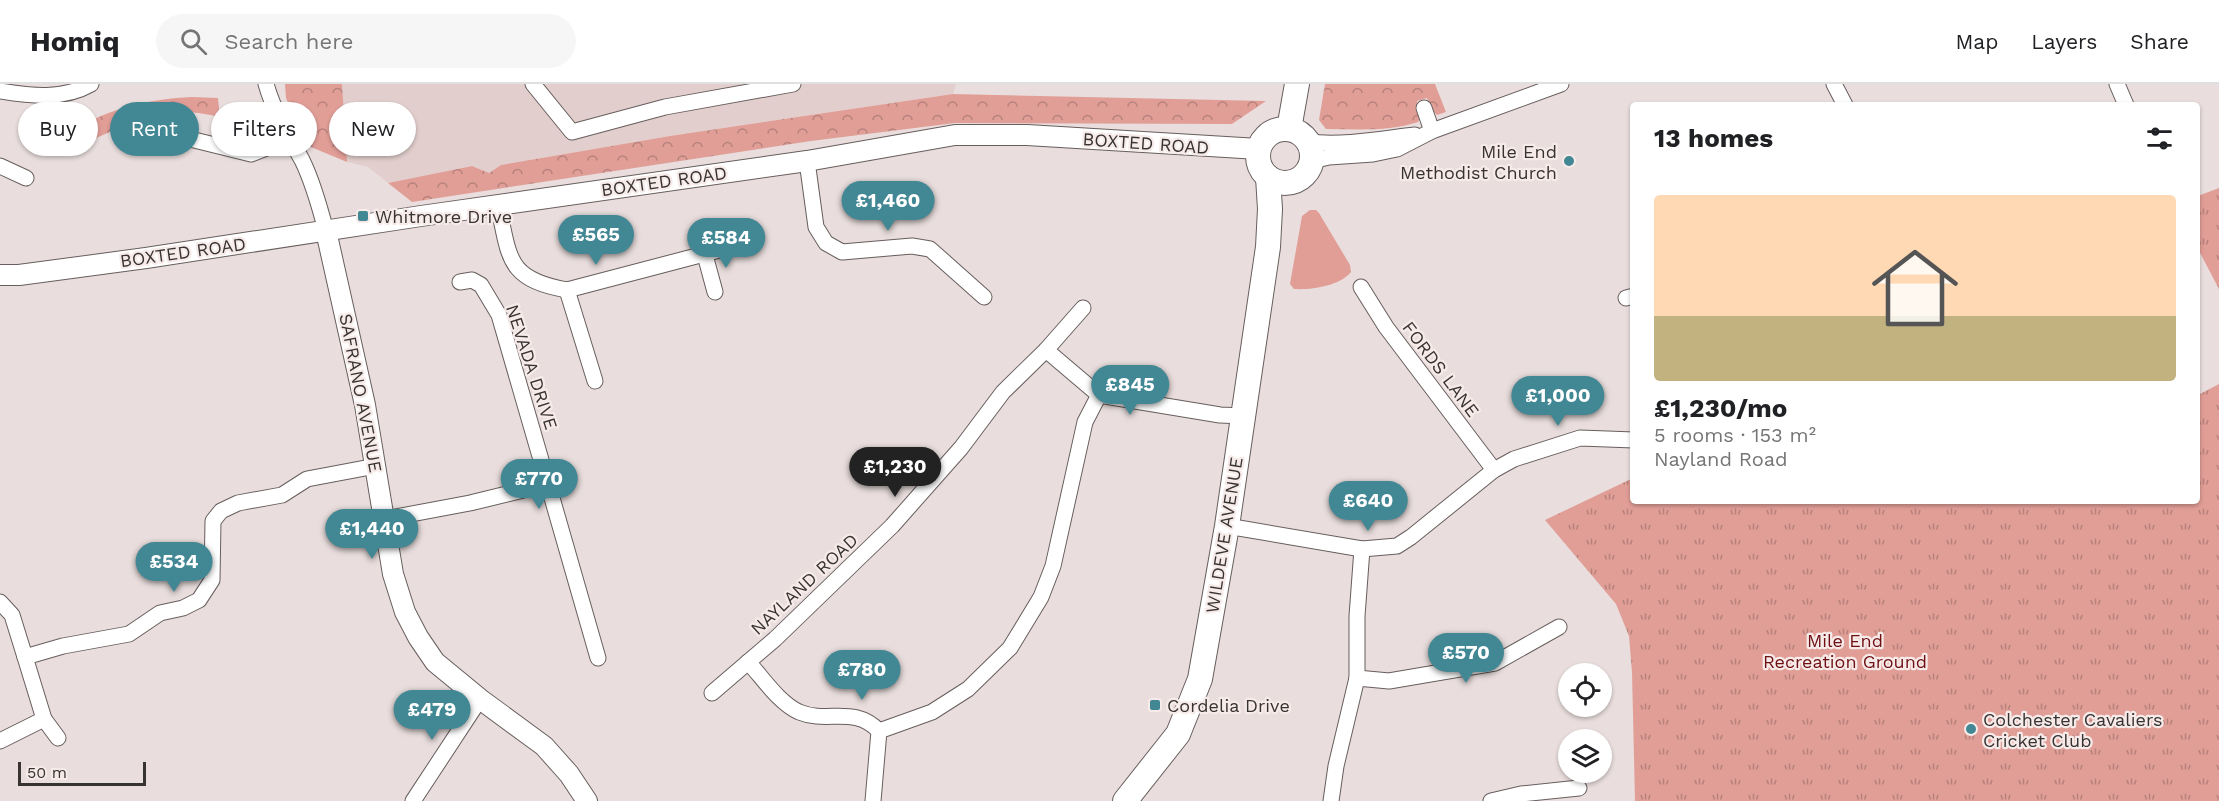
<!DOCTYPE html>
<meta charset="utf-8">
<style>
:root{--surface:#fff;--page:#f6f6f6;--text:#202124;--muted:#757577;--line:#e0e0e0;--accent:#428794}
body{margin:0;font-family:"Work Sans",sans-serif;background:var(--page);color:var(--text);height:100vh;display:flex;flex-direction:column;font-size:22px;white-space:nowrap}
*{box-sizing:border-box;margin:0}
p{font-size:20px;color:var(--muted)}
.icon{flex:none;width:33px;height:33px;fill:none;stroke:currentColor;stroke-width:2;stroke-linecap:round;stroke-linejoin:round}
.map{position:relative;flex:1;overflow:hidden}
.drawer{position:absolute;left:1630px;top:18px;width:570px;height:402px;display:flex;flex-direction:column;background:var(--surface);border-radius:6px;box-shadow:0 2px 4px #0004}
.drawer>*{flex:none}
.hud{position:absolute;left:18px;top:18px;width:570px;height:54px;display:flex;gap:12px}
.buttons{position:absolute;left:1558px;top:579px;display:grid;gap:12px}
.buttons a{display:grid;place-items:center;width:54px;height:54px;border-radius:50%;background:var(--surface);box-shadow:0 2px 4px #0004;font-size:30px}
.scale{position:absolute;left:18px;bottom:15px;width:128px;box-sizing:border-box;padding-left:6px;border:3px solid #373332;border-top:0;font-size:16px;line-height:21px;white-space:nowrap;color:#373332;-webkit-text-stroke:4px #f7ebea;paint-order:stroke}
.price{position:absolute;translate:-50% -51px;padding:0 14px;border-radius:21px;background:var(--accent);color:#fff;font-size:20px;line-height:39px;filter:drop-shadow(0 2px 3px #0008)}
.price::after{content:'';position:absolute;left:50%;top:36px;width:18px;height:14px;margin-left:-9px;background:inherit;clip-path:polygon(0 0,100% 0,50% 100%)}
.price.active{background:#222;color:#fff}
ul{padding:0;list-style:none}
li{display:grid;align-content:center;gap:12px;height:318px;padding:0 24px}
li+li{border-top:2px solid var(--line)}
li span{display:grid;place-items:center;height:186px;border-radius:6px;color:#555}
li>.icon{margin-inline-start:auto}
span .icon{width:108px;height:108px;fill:#fffc;stroke-width:1}
li b{font-size:26px}
h2{display:flex;justify-content:space-between;align-items:center;height:72px;padding:0 24px;font-size:26px}
.pill{padding:0 21px;border-radius:27px;background:var(--surface);box-shadow:0 2px 4px #0004;font-size:21px;line-height:54px}
.pill.active{background:var(--accent);color:#fff}
header{display:flex;align-items:center;gap:36px;box-sizing:border-box;height:84px;padding:0 30px;background:var(--surface);border-bottom:2px solid var(--line)}
header strong{font-size:28px}
nav{display:flex;gap:33px;margin-inline-start:auto;font-size:21px}
.search{width:420px;height:54px;background:var(--page);display:flex;align-items:center;gap:15px;box-sizing:border-box;padding:0 21px;border-radius:33px;color:var(--muted);font-size:22px}
.map>svg:first-child{display:block}
.built{fill:#e2cfcd}
.grass{fill:#e19e97}
.forest{fill:url(#forest-crowns)}
.park{fill:url(#park-tufts)}
.lines{fill:none;stroke-linecap:round;stroke-linejoin:round}
.minor-casing{stroke:#675e5d;stroke-width:17}
.tertiary-casing{stroke:#675e5d;stroke-width:22}
.primary-casing{stroke:#675e5d;stroke-width:26}
.minor{stroke:#fff;stroke-width:15}
.tertiary{stroke:#fff;stroke-width:20}
.primary{stroke:#fff;stroke-width:24}
.poi-dot{fill:#428794;stroke:#f7ebea;stroke-width:2}
.labels{text-anchor:middle;dominant-baseline:central;stroke-width:4.5;stroke-linejoin:round;paint-order:stroke}
.street-label{font-size:18px;fill:#373332;stroke:#f7ebea}
.poi-label{font-size:18px;fill:#373332;stroke:#f7ebea;text-anchor:start}
.park-label{font-size:18px;fill:#6e1013;stroke:#f7ebea}
</style>
<header>
<strong>Homiq</strong>
<div class="search"><svg class="icon" aria-label="search" viewBox="0 0 24 24"><circle cx="10" cy="10" r="6"/><path d="M15 15l6 6"/></svg>Search here</div>
<nav><a>Map</a><a>Layers</a><a>Share</a></nav>
</header>
<div class="map">
<svg width="2219" height="717" viewBox="0 0 2219 717">
<defs>
<pattern id="forest-crowns" width="20" height="18" patternUnits="userSpaceOnUse" patternTransform="scale(1.5)"><rect width="20" height="18" fill="#e19e97"/><path d="M2 6a3 3 0 1 1 6 0M12 15a3 3 0 1 1 6 0" fill="none" stroke="#b7817c"/></pattern>
<pattern id="park-tufts" width="24" height="20" patternUnits="userSpaceOnUse" patternTransform="scale(1.5)"><rect width="24" height="20" fill="#e19e97"/><path d="M3 7l-1-3M5 7V3M7 7l1-3M15 17l-1-3M17 17v-4M19 17l1-3" fill="none" stroke="#b7817c"/></pattern>
</defs>
<rect width="100%" height="100%" fill="#e9dedd"/>
<path class="built" d="M 298,0 L 956,0 L 953,10 L 670,52 L 501,81 L 489,89 L 472,82 L 388,99 L 368,83 L 347,78 Z"/>
<path class="grass" d="M 1310,126 L 1316,126 L 1319,129 L 1350,181 L 1351,188 C 1340,202 1311,206 1294,205 L 1290,200 L 1302,132 Z"/>
<g class="forest">
<path d="M 285,0 L 342,0 L 347,78 L 306,61 L 286,14 Z"/>
<path d="M 1325,0 L 1435,0 L 1446,28 L 1437,31 L 1433,27 L 1427,14 L 1417,17 L 1420,34 L 1418,38 C 1389,48 1356,45 1326,45 L 1319,36 Z"/>
<path d="M 953,10 L 1266,17 L 1232,40 L 955,39 L 811,57 L 412,118 L 388,99 L 472,82 L 489,89 L 501,81 L 670,52 Z"/>
<path d="M 192,13 L 218,14 L 220,33 C 199,28 176,25 155,29 C 135,34 80,65 69,62 L 65,56 L 67,51 L 72,47 C 110,24 148,15 192,13 Z"/>
</g>
<g class="park">
<path d="M 2219,104 L 2219,205 L 2198,165 L 2198,112 Z"/>
<path d="M 2219,300 L 2219,717 L 1635,717 L 1632,588 L 1629,552 L 1616,520 L 1545,436 L 1633,394 L 1634,417 L 2198,417 L 2198,311 Z"/>
</g>
<g class="lines">
<g class="minor-casing">
<g id="minor">
<path d="M 266,0 C 274,28 288,51 302,76 C 313,98 320,124 326,147"/>
<path d="M 533,0 L 572,48 L 665,23 L 793,0"/>
<path d="M 1834,0 L 1845,21"/>
<path d="M 2117,0 L 2126,21"/>
<path d="M 0,7 C 31,12 63,16 91,0"/>
<path d="M 1424,24 L 1432,47"/>
<path d="M 182,53 L 251,70 L 289,55"/>
<path d="M 1308,58 C 1344,62 1380,55 1415,51"/>
<path d="M 807,77 L 816,143 L 826,159 L 842,168 L 912,162 L 930,165 L 984,213"/>
<path d="M 1312,77 L 1329,73 L 1373,70 L 1397,65 L 1432,47 L 1561,0"/>
<path d="M 0,82 L 26,94"/>
<path d="M 498,121 C 510,174 506,195 567,206 L 727,164"/>
<path d="M 705,171 L 715,208"/>
<path d="M 460,198 L 472,196 L 481,201 L 499,231 L 548,400"/>
<path d="M 1361,203 L 1386,243 L 1494,386"/>
<path d="M 567,206 L 595,297"/>
<path d="M 1626,214 L 1634,212"/>
<path d="M 1046,266 L 1099,311 L 1220,331 L 1243,332"/>
<path d="M 385,435 L 470,419 L 548,400 L 598,574"/>
<path d="M 1227,442 L 1362,465 L 1397,462 L 1411,453 L 1494,386 L 1514,375 L 1580,354 L 1634,356"/>
<path d="M 0,518 L 12,531 L 25,573"/>
<path d="M 748,578 C 763,594 779,619 799,628 C 828,640 854,621 879,647 L 873,717"/>
<path d="M 1357,594 L 1389,597 L 1495,579 L 1559,543"/>
<path d="M 712,609 L 775,555 L 892,442 L 961,364 L 1003,308 L 1046,266 L 1083,224"/>
<path d="M 879,647 L 932,628 L 968,605 L 1010,564 L 1041,513 L 1053,482 L 1085,338 L 1099,311"/>
<path d="M 58,654 L 44,635 L 25,573 L 63,562 L 129,550 L 160,529 L 183,524 L 199,516 L 212,496 L 213,437 L 221,427 L 238,419 L 282,411 L 307,395 L 376,382"/>
<path d="M 0,657 L 44,635"/>
<path d="M 413,717 L 480,615"/>
<path d="M 1331,717 L 1336,682 L 1357,594 L 1357,532 L 1362,465"/>
<path d="M 1491,717 L 1521,710 L 1579,704"/>
</g>
</g>
<g class="tertiary-casing">
<g id="tertiary">
<path d="M 326,147 L 365,321 L 393,490 L 405,528 L 418,553 L 435,578 L 480,615 L 544,662 L 569,690 L 587,717"/>
<path d="M 0,191 L 19,191 L 146,174 L 421,132 L 807,77 L 955,51 L 1027,51 L 1259,65"/>
</g>
</g>
<g class="primary-casing">
<g id="primary">
<path d="M 1289,45 L 1297,0"/>
<circle cx="1285" cy="72" r="27"/>
<path d="M 1125,717 L 1178,650 L 1200,595 L 1227,442 L 1268,163 L 1270,125 L 1268,93"/>
</g>
</g>
<use href="#minor" class="minor"/>
<use href="#tertiary" class="tertiary"/>
<use href="#primary" class="primary"/>
</g>
<g class="poi-dot">
<circle cx="1569" cy="77" r="6"/>
<rect x="357" y="126" width="12" height="12" rx="3"/>
<rect x="1149" y="615" width="12" height="12" rx="3"/>
<circle cx="1971" cy="645" r="6"/>
</g>
<g class="labels">
<g class="street-label">
<text transform="translate(1146 59) rotate(4)">BOXTED ROAD</text>
<text transform="translate(664 97) rotate(-8)">BOXTED ROAD</text>
<text transform="translate(183 168) rotate(-8)">BOXTED ROAD</text>
<text transform="translate(532 283) rotate(72)">NEVADA DRIVE</text>
<text transform="translate(1441 285) rotate(53)">FORDS LANE</text>
<text transform="translate(361 309) rotate(79)">SAFRANO AVENUE</text>
<text transform="translate(1224 451) rotate(-81)">WILDEVE AVENUE</text>
<text transform="translate(804 500) rotate(-43)">NAYLAND ROAD</text>
</g>
<g class="poi-label">
<text x="1557" y="67" text-anchor="end">Mile End<tspan x="1557" dy="21">Methodist Church</tspan></text>
<text x="375" y="132">Whitmore Drive</text>
<text x="1167" y="621">Cordelia Drive</text>
<text x="1983" y="635">Colchester Cavaliers<tspan x="1983" dy="21">Cricket Club</tspan></text>
</g>
<g class="park-label">
<text x="1845" y="556">Mile End<tspan x="1845" dy="21">Recreation Ground</tspan></text>
</g>
</g>
</svg>
<div class="buttons">
<a><svg class="icon" aria-label="locate" viewBox="0 0 24 24"><circle cx="12" cy="12" r="6"/><path d="M12 2v4M12 18v4M2 12h4M18 12h4"/></svg></a>
<a><svg class="icon" aria-label="layers" viewBox="0 0 24 24"><path d="M12 4l9 5-9 5-9-5zM3 14l9 5 9-5"/></svg></a>
</div>
<div class="scale">50 m</div>
<b class="price" style="left:888px;top:148px">£1,460</b>
<b class="price" style="left:596px;top:182px">£565</b>
<b class="price" style="left:726px;top:185px">£584</b>
<b class="price" style="left:1130px;top:332px">£845</b>
<b class="price" style="left:1558px;top:343px">£1,000</b>
<b class="price active" style="left:895px;top:414px">£1,230</b>
<b class="price" style="left:539px;top:426px">£770</b>
<b class="price" style="left:1368px;top:448px">£640</b>
<b class="price" style="left:372px;top:476px">£1,440</b>
<b class="price" style="left:174px;top:509px">£534</b>
<b class="price" style="left:1466px;top:600px">£570</b>
<b class="price" style="left:862px;top:617px">£780</b>
<b class="price" style="left:432px;top:657px">£479</b>
<div class="hud">
<a class="pill">Buy</a>
<a class="pill active">Rent</a>
<a class="pill">Filters</a>
<a class="pill">New</a>
</div>
<section class="drawer">
<h2>13 homes<svg class="icon" aria-label="filters" viewBox="0 0 24 24"><path d="M4 7h16M4 17h16"/><circle cx="9" cy="7" r="2"/><circle cx="15" cy="17" r="2"/></svg></h2>
<ul>
<li><span style="background:linear-gradient(#ffd9b3 65%,#c2b280 0)"><svg class="icon" aria-label="home" viewBox="0 0 24 24"><path d="M3 11l9-7 9 7M6 9v11h12V9"/></svg></span><div><b>£1,230/mo</b><p>5 rooms · 153 m²</p><p>Nayland Road</p></div></li>
</ul>
</section>
</div>
